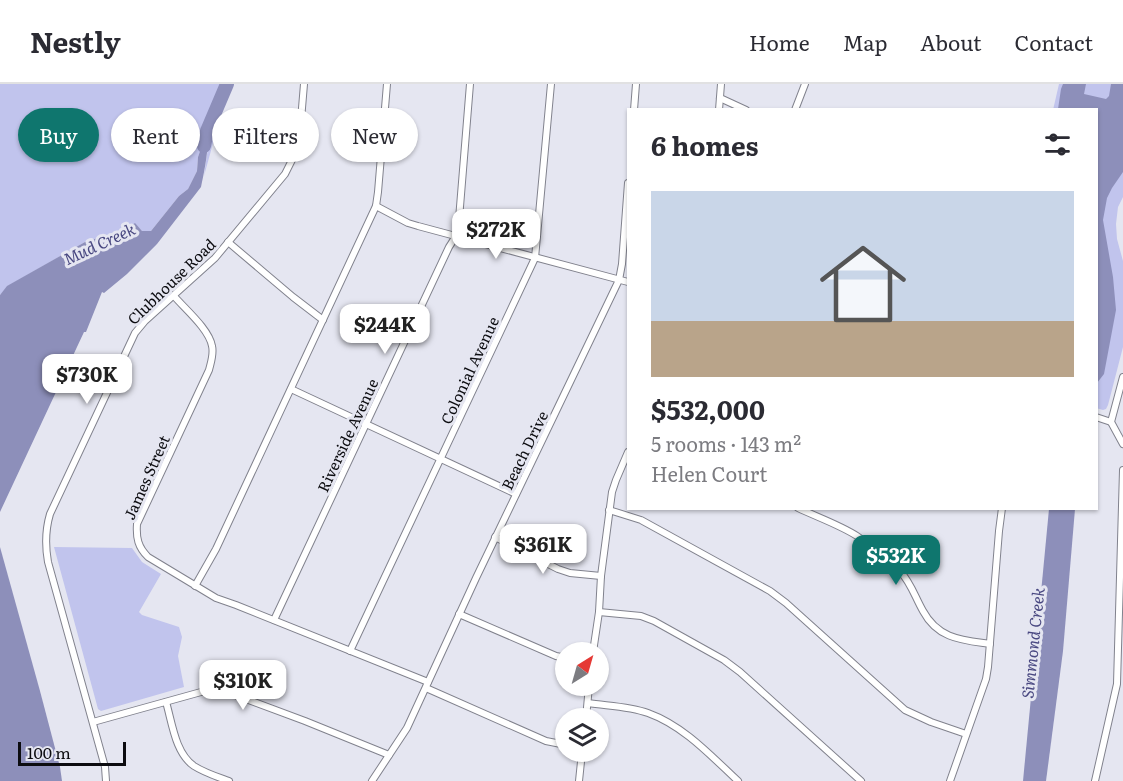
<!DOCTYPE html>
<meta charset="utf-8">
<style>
:root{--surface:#fff;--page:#f2f2f3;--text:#2b2b33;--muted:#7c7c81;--line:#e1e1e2;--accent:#0f766e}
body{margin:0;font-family:Literata,serif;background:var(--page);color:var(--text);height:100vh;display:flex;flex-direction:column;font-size:22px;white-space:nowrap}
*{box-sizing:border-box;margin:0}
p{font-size:20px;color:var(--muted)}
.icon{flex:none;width:33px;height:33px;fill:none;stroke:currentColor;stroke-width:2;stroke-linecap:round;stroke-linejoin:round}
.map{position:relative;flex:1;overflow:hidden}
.details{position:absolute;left:627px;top:24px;width:471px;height:402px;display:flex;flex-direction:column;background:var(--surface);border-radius:0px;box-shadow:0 2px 4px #0004}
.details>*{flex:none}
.guide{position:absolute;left:18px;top:24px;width:519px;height:54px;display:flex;gap:12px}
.needle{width:39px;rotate:37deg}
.tools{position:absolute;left:555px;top:558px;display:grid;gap:12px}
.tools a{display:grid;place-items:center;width:54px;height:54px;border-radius:50%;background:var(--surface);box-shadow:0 2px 4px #0004;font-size:30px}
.scale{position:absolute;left:18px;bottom:15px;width:108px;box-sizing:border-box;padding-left:6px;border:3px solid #0c0c10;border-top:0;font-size:16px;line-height:21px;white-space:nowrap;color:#0c0c10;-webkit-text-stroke:4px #e5e6f1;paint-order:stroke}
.price{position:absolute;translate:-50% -51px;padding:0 14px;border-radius:12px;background:#fff;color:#222;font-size:20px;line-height:39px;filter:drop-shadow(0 2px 3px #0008)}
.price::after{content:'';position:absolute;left:50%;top:36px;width:18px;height:14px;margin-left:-9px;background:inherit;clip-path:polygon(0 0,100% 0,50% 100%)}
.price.active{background:var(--accent);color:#fff}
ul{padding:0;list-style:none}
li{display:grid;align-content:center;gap:12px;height:318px;padding:0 24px}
li span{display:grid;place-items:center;height:186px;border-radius:0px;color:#555}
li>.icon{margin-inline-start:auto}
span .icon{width:108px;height:108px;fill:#fffc;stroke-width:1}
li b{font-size:26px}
h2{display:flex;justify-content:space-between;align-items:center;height:72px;padding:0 24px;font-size:26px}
.chip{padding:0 21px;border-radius:27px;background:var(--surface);box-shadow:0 2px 4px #0004;font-size:21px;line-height:54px}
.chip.active{background:var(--accent);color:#fff}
header{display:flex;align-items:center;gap:36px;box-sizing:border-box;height:84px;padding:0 30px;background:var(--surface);border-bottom:2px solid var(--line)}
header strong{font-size:28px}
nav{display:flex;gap:33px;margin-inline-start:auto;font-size:21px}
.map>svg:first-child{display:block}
.green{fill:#c1c4ed}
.water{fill:#8d8fba}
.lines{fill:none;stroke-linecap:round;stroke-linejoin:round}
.river{stroke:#8d8fba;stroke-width:14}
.street-casing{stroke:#81828d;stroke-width:8}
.street{stroke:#fff;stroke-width:6}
.labels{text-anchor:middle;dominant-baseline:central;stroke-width:6;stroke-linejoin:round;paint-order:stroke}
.street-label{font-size:15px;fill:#0c0c10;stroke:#e5e6f1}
.water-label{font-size:16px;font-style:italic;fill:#494881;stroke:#e5e6f1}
</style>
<header>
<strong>Nestly</strong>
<nav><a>Home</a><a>Map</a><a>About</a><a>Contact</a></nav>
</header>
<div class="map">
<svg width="1123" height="697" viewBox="0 0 1123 697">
<rect width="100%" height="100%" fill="#e5e6f1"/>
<g class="green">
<path d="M 0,0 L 234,0 L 215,38 L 215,52 L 204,92 L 209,56 L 207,48 L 198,73 L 197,87 L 188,105 L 179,112 L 151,147 L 142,147 L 135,140 L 127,145 L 85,158 L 8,202 L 0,211 Z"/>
<path d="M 1059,0 L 1123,0 L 1123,113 L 1118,123 L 1116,140 L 1117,155 L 1123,177 L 1123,263 L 1108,321 L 1106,325 L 1103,326 L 1096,324 L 1096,26 L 1053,26 Z"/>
<path d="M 54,463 L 132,464 L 142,478 L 161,490 L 139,528 L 142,531 L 179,543 L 182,553 L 178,572 L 184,603 L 101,627 L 98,625 Z"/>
</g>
<g class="water">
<path d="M 1063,0 L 1086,0 L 1084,10 L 1106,15 L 1109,12 L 1111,0 L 1123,0 L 1123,88 L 1112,104 L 1107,114 L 1103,136 L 1113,193 L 1116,226 L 1104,290 L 1097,299 L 1096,26 L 1058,25 L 1061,5 Z"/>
<path d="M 207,47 C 210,60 204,89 201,103 L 157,160 L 127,190 L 104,209 L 102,208 L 86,248 L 84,248 L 0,428 L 0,211 L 7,202 L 85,158 L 127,145 L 135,139 L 142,147 L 151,147 L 179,112 L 188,105 L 197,87 L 198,73 Z"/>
<path d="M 1049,425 L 1075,425 L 1063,567 L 1046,697 L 1023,697 Z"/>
<path d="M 0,463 L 40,607 L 60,683 L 62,697 L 0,697 Z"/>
</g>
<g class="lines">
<path class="river" d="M 204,62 L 207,47 L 227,0"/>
<g class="street-casing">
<g id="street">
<path d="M 720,14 L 746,26"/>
<path d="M 634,26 L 636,0"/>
<path d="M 719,26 L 721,0"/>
<path d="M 795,26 L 805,0"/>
<path d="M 376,122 L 408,139 L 418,142 L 628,198"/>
<path d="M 228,158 L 293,213 L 323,236"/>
<path d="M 174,212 C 185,225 209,245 212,262 C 214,270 211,278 209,286 L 137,440 C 136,454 138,463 148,473 L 216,514 L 236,521 L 428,598"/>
<path d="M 1123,293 L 1111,338 L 1123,360"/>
<path d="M 291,305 L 516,410"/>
<path d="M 1096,333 L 1111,338"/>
<path d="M 798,424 C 817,433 840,441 857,452 C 872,462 887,474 900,487 C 911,499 915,513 923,527 C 938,555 962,556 990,560"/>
<path d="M 609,426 L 641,436 L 770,507 L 786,519 L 905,626 L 931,638 L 966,650"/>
<path d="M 495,453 L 558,485 L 570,489 L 601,492"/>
<path d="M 195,502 L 216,465 L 376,122 L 378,108 L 387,0"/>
<path d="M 599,528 L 641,532 L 654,537 L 724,576 L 740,588 L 861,697"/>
<path d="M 459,530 L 556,572 L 566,574"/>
<path d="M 274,536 L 449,163 L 456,152 L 459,135 L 470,0"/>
<path d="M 350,567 L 535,174 L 551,0"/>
<path d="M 593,568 L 599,528 L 601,492 L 612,408 L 616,396 L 628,368"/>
<path d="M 426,604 L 546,657 L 566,661"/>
<path d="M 166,618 C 172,638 175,669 194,682 C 205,689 218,693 229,697"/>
<path d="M 588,619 C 608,622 629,622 648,629 C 684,642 711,672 738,697"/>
<path d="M 586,634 L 589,602"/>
<path d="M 93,638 L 201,608 L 216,607 L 227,608 L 305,637 L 389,671"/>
<path d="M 106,697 L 105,683 L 48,478 C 45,461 45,447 50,430 L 135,249 L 145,237 L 215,174 L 285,90 L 294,72 L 300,48 L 304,0"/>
<path d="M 372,697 L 407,644 L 476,494 L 619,196 L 622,180 L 628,99"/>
<path d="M 579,697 L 582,668"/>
<path d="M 950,697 L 986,595 L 988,583 L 999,447 L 1002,424"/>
<path d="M 1095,697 L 1117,600 L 1123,386"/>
</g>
</g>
<use href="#street" class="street"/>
</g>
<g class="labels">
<g class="street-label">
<text transform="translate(171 197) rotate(-44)">Clubhouse Road</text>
<text transform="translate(469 286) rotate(-65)">Colonial Avenue</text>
<text transform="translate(347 351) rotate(-65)">Riverside Avenue</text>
<text transform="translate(524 366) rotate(-64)">Beach Drive</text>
<text transform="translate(146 393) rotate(-66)">James Street</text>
</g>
<g class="water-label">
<text transform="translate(99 159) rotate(-25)">Mud Creek</text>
<text transform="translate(1032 559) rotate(-84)">Simmond Creek</text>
</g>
</g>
</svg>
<div class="tools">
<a><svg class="needle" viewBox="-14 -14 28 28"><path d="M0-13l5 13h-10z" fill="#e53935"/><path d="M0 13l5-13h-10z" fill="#7c7c81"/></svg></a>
<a><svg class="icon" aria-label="layers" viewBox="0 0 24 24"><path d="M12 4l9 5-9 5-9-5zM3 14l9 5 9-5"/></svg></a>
</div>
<div class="scale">100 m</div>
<b class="price" style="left:496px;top:176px">$272K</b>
<b class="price" style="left:385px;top:271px">$244K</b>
<b class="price" style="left:87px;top:321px">$730K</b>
<b class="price" style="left:543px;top:491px">$361K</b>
<b class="price active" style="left:896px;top:502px">$532K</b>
<b class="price" style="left:243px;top:627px">$310K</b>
<div class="guide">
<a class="chip active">Buy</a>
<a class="chip">Rent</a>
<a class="chip">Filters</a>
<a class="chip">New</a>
</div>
<section class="details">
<h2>6 homes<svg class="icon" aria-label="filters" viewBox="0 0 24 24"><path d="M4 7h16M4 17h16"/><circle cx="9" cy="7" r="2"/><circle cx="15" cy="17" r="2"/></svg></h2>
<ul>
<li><span style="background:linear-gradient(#c9d6e8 70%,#b9a48a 0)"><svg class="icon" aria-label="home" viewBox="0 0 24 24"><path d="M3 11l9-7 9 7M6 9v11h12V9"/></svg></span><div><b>$532,000</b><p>5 rooms · 143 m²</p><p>Helen Court</p></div></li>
</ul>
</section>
</div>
